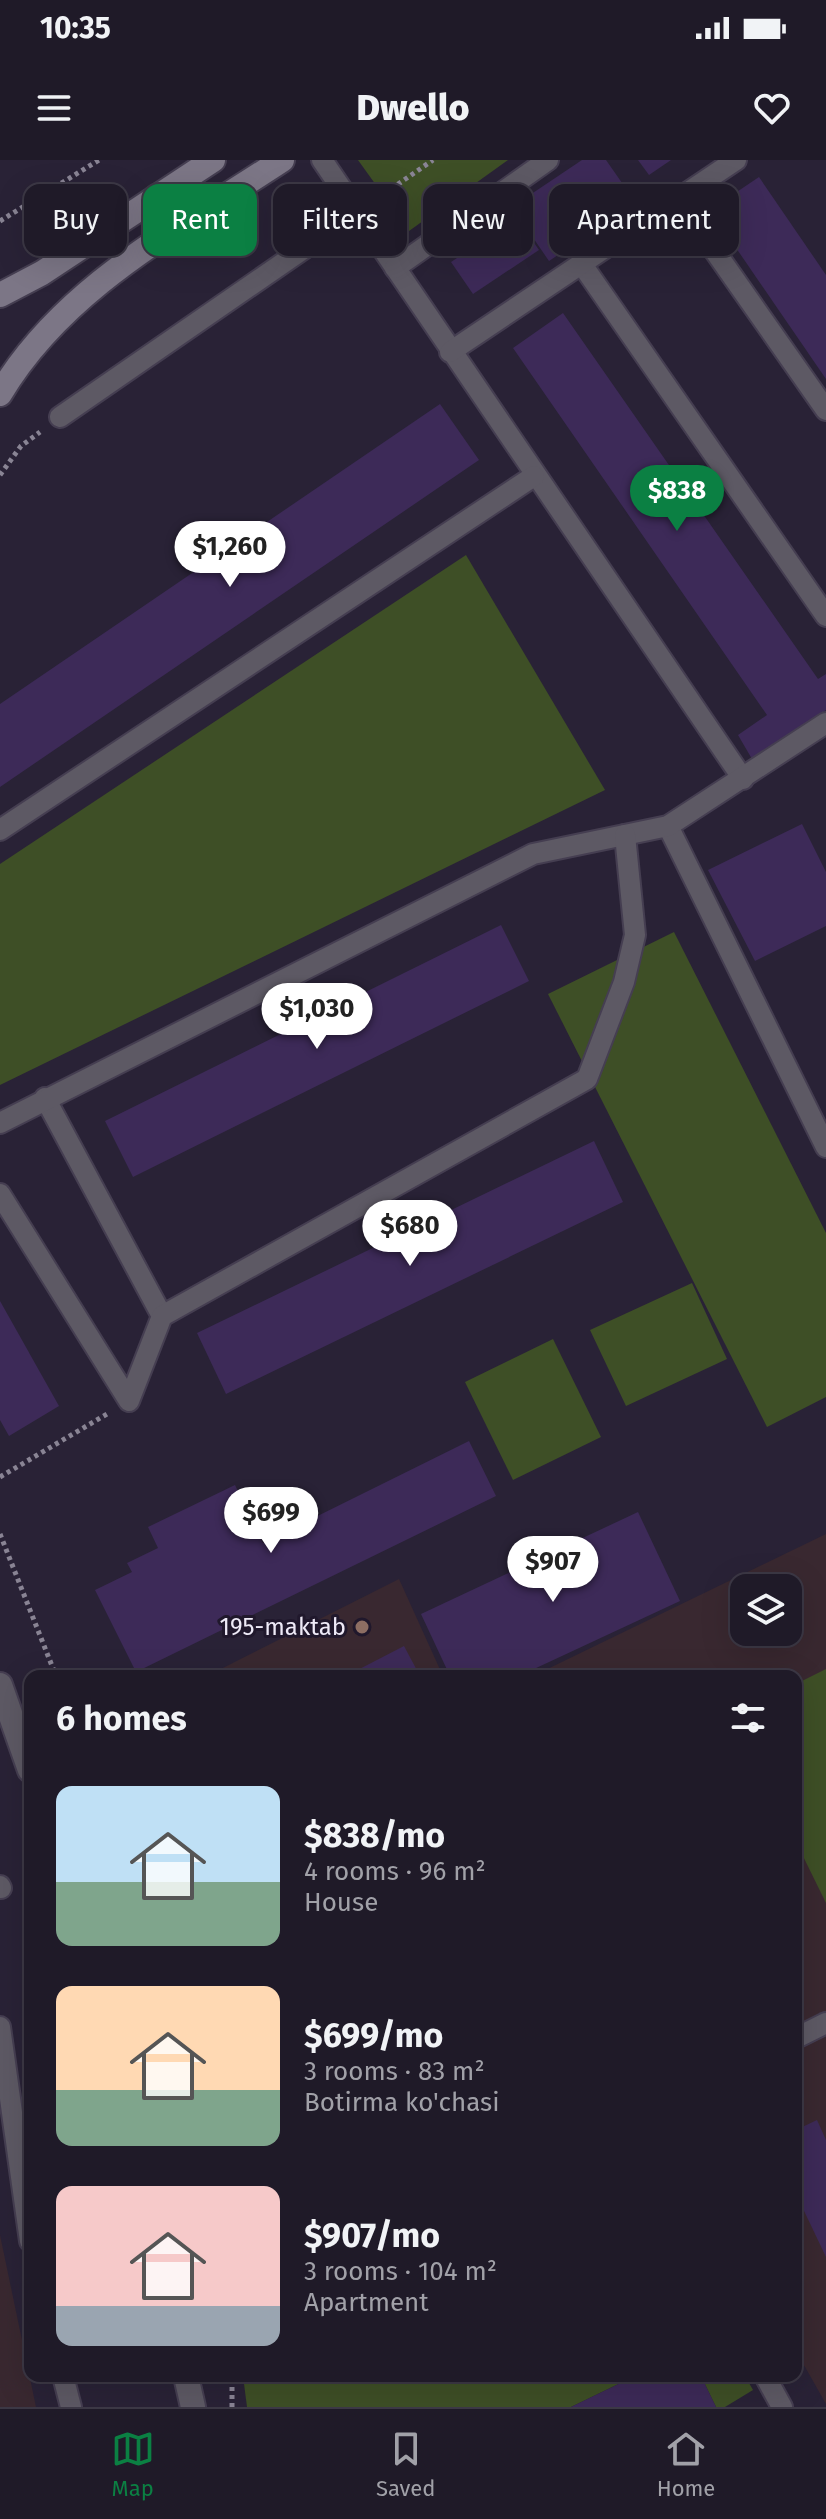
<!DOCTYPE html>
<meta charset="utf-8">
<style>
:root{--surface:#1f1a28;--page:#272330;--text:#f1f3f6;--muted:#a1a1a8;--line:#3c3845;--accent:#0b8043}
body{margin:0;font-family:"Fira Sans",sans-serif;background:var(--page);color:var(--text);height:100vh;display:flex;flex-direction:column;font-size:30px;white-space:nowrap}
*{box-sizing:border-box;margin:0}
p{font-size:26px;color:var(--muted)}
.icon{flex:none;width:44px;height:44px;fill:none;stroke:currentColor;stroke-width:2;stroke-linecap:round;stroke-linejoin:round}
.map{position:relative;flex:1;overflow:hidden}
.details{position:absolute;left:24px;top:1510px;width:778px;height:712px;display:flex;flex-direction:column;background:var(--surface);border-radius:16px;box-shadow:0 8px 32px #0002,0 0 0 2px var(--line)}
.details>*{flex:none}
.top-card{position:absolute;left:24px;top:24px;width:778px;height:72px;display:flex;gap:16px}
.controls{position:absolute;left:730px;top:1414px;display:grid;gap:16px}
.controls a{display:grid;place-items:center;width:72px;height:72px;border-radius:16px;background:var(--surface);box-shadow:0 8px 32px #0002,0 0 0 2px var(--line);font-size:40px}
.price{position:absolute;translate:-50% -68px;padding:0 18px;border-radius:28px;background:#fff;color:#222;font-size:26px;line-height:52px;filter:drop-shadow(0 2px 4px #0008)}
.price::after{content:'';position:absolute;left:50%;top:48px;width:24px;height:18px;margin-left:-12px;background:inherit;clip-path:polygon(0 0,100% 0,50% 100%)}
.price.current{background:var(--accent);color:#fff}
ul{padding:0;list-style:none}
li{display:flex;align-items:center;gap:24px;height:200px;padding:0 32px}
li span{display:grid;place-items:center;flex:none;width:224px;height:160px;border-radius:16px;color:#555}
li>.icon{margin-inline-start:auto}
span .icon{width:96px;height:96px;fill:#fffc;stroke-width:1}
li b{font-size:34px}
h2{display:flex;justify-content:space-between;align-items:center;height:96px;padding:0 32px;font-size:34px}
.tag{padding:0 28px;border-radius:16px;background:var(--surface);box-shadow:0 8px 32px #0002,0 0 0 2px var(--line);font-size:28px;line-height:72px}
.tag.current{background:var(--accent);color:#fff}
.status{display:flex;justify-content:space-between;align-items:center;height:56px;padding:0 40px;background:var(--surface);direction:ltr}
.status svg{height:22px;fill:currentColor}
header{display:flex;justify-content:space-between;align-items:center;height:104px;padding:0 32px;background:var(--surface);font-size:36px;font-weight:800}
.dock{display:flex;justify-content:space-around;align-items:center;height:112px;border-top:2px solid var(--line);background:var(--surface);font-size:22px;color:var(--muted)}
.dock a{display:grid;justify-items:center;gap:4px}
.dock .current{color:var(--accent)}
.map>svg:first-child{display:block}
.education{fill:#392830;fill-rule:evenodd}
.green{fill:#3e4f26}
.building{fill:#3d2a58}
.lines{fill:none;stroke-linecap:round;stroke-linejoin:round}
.lane-casing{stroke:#453e51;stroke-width:24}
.street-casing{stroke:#453e51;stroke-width:28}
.secondary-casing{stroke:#453e51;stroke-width:28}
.path{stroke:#898494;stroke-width:5;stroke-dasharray:4 4;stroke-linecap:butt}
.lane{stroke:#5d5964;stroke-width:20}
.street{stroke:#5d5964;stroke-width:24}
.secondary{stroke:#7c7686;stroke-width:24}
.education-dot{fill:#8d6e63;stroke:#20182c;stroke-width:3}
.labels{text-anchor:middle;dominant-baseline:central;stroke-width:6;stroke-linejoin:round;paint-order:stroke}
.poi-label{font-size:24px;fill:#eeeaf7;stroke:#20182c;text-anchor:end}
</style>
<div class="status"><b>10:35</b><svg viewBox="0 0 49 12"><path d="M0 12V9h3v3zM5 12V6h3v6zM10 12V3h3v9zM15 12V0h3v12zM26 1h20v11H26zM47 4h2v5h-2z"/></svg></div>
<header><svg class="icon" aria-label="menu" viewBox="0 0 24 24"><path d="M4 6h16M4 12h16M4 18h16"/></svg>Dwello<svg class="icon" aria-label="heart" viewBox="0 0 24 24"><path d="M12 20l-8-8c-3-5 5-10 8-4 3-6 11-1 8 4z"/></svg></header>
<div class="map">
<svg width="826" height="2247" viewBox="0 0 826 2247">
<rect width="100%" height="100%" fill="#292236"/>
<g class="education">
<path d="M 826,1374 L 826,2244 L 796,2191 L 796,1516 L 533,1516 ZM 744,1428 L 788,1428 L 788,1472 L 744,1472 Z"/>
<path d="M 399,1419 L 443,1516 L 207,1516 Z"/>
<path d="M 0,2075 L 36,2247 L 0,2247 Z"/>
</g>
<g class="green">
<path d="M 358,0 L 508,0 L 409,71 Z"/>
<path d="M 466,395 L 605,630 L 0,925 L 0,704 Z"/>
<path d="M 674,772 L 826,1073 L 826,1237 L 767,1267 L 548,834 Z"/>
<path d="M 692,1123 L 727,1199 L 626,1246 L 590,1170 Z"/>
<path d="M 553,1179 L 601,1277 L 513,1320 L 465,1222 Z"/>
<path d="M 826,1509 L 826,1743 L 796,1682 L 796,1524 Z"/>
<path d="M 243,2216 L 635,2216 L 571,2247 L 247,2247 Z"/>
<path d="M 701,2216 L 745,2216 L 753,2230 L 725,2247 L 716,2247 Z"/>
</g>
<g class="building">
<path d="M 582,0 L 606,0 L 636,43 L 549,101 L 512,47 Z"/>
<path d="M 638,0 L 671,0 L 649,15 Z"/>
<path d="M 759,17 L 826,115 L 826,219 L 710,50 Z"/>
<path d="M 517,58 L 539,90 L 473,134 L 451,102 Z"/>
<path d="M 563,153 L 818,519 L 826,514 L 826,550 L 752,599 L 738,575 L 767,555 L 513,188 Z"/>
<path d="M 440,244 L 479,300 L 0,627 L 0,544 Z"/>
<path d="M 802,664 L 826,712 L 826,766 L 755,801 L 708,710 Z"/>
<path d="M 501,765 L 529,821 L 133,1017 L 105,961 Z"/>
<path d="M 594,981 L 623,1042 L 226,1234 L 197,1173 Z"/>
<path d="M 0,1141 L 59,1246 L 9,1276 L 0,1260 Z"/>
<path d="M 469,1281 L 496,1336 L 136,1512 L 95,1430 L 132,1412 L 127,1403 L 158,1388 L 148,1367 L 235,1325 L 263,1383 Z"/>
<path d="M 638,1352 L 680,1441 L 519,1516 L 450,1516 L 421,1454 Z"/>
<path d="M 404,1486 L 420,1516 L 346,1516 Z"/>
<path d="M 817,1960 L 826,1980 L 826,2097 L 796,2034 L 796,1970 Z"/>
<path d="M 635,2216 L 701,2216 L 716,2247 L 571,2247 Z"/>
</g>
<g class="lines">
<g class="lane-casing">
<g id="lane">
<path d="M 322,0 L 743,619"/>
<path d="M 679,40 L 826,250"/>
<path d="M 581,103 L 826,456"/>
<path d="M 395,108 L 548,0"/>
<path d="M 450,192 L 736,0"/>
<path d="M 60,257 L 357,52"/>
<path d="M 668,666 L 826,987"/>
<path d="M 0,670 L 534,316"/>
<path d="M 45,938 L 162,1156"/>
<path d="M 0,963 L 533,694 L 668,666 L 826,563"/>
<path d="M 0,1034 L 129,1241 L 162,1156 L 587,919 L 624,822 L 635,775 L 625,675"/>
<path d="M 0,1726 L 1,1728"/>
<path d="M 0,1867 L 30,2081"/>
<path d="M 796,1878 L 826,1863"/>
<path d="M 63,2216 L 71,2247"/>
<path d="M 765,2216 L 782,2247"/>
</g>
</g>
<g class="street-casing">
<g id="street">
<path d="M 0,1525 L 30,1610"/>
<path d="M 186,2216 L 193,2247"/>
</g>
</g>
<g class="secondary-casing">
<g id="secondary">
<path d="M 0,135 L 42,113 L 213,0"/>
<path d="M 0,234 C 64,126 181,67 282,0"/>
</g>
</g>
<g class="path">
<path d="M 378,38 L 433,0"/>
<path d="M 0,61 L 99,0"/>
<path d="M 0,315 L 21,286 L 40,272"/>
<path d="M 0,1317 L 107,1254"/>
<path d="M 0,1374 L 56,1516"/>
<path d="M 232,2247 L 232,2216"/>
</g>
<use href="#lane" class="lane"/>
<use href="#street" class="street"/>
<use href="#secondary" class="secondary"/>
</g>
<circle class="education-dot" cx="362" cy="1467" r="8"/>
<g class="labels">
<g class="poi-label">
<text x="346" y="1467">195-maktab</text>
</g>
</g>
</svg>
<div class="controls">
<a><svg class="icon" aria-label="layers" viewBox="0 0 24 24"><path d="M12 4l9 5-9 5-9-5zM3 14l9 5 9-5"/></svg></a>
</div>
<b class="price current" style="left:677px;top:373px">$838</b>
<b class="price" style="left:230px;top:429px">$1,260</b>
<b class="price" style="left:317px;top:891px">$1,030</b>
<b class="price" style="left:410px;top:1108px">$680</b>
<b class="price" style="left:271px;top:1395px">$699</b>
<b class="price" style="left:553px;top:1444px">$907</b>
<div class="top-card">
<a class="tag">Buy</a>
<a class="tag current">Rent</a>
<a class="tag">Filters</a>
<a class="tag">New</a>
<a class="tag">Apartment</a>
</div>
<section class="details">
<h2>6 homes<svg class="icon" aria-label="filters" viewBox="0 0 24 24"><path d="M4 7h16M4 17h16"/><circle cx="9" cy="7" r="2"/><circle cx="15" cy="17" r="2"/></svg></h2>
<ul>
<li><span style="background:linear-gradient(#bfe0f5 60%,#7fa58c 0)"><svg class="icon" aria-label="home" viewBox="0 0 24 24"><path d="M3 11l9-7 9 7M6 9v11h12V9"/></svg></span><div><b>$838/mo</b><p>4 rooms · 96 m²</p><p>House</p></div></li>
<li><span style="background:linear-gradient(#ffd9b3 65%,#7fa58c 0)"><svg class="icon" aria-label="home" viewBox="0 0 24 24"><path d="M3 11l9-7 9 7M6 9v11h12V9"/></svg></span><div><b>$699/mo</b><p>3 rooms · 83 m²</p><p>Botirma ko'chasi</p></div></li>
<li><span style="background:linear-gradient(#f6c9c9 75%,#9aa5b1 0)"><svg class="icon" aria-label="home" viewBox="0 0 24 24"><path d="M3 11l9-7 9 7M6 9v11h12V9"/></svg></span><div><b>$907/mo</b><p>3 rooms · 104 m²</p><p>Apartment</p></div></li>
</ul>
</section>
</div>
<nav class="dock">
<a class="current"><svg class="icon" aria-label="map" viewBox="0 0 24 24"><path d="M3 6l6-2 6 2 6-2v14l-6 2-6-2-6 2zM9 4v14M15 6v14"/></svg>Map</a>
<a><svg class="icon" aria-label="saved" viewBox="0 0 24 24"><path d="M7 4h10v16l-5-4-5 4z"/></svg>Saved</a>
<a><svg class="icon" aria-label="home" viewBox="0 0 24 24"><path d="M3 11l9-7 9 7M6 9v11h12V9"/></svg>Home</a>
</nav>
